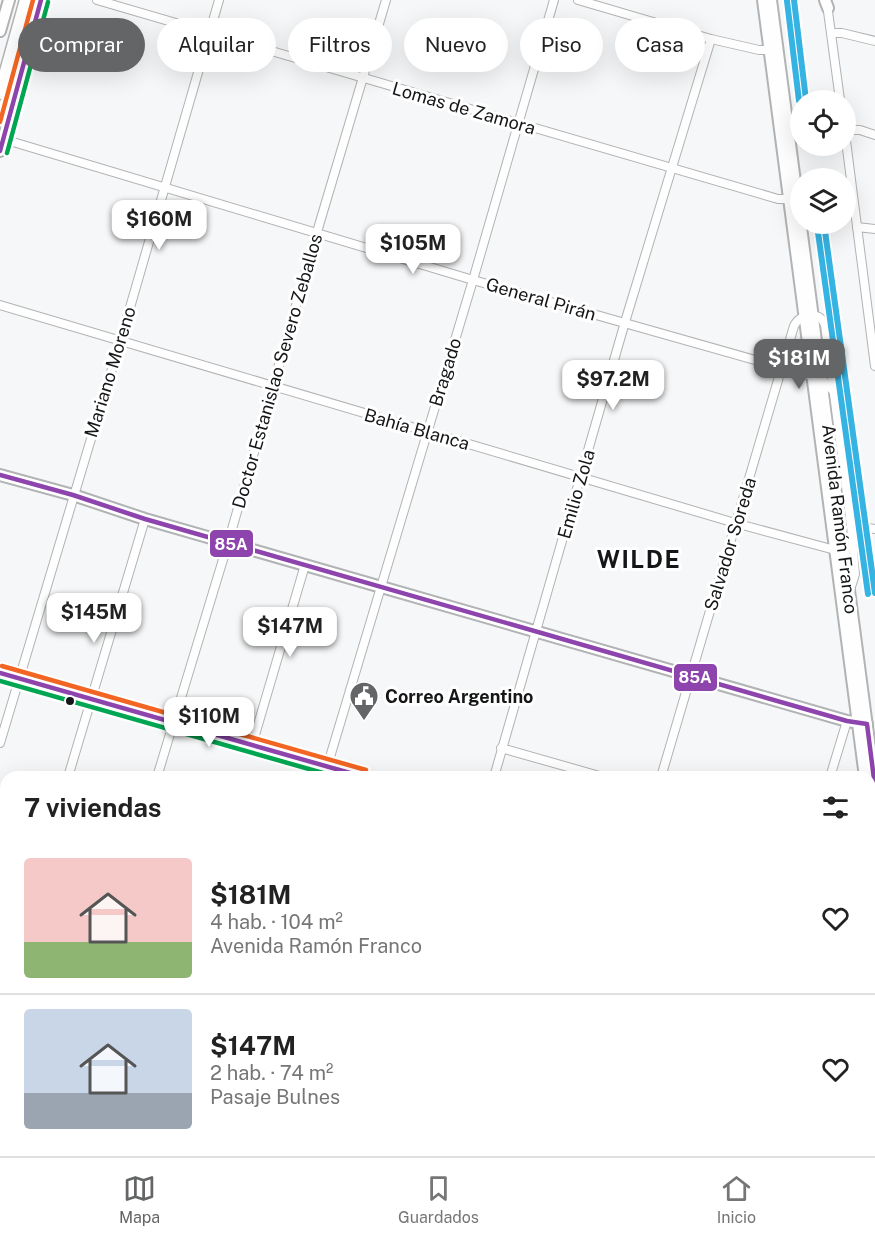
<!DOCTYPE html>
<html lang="es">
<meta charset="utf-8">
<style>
:root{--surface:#fff;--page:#f6f6f6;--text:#222;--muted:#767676;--line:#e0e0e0;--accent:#646566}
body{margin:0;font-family:"Public Sans",sans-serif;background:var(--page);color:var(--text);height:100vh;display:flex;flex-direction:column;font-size:22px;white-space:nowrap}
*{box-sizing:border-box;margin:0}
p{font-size:20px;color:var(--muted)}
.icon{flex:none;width:33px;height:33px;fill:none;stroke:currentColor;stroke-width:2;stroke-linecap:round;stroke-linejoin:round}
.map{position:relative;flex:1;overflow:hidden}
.side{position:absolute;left:0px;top:771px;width:876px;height:386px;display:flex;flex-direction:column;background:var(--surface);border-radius:18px 18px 0 0;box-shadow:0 6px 24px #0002}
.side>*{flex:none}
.guide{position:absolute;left:18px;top:18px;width:840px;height:54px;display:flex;gap:12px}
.controls{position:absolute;left:790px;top:90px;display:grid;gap:12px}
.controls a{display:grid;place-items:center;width:66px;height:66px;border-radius:50%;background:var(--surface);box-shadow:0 6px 24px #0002;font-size:30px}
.price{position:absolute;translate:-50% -51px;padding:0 14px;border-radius:12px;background:#fff;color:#222;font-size:20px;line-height:39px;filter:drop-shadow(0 2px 3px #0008)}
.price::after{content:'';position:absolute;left:50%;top:36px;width:18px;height:14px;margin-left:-9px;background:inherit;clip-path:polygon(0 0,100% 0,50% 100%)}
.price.on{background:var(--accent);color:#fff}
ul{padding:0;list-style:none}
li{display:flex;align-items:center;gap:18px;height:150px;padding:0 24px}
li+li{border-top:2px solid var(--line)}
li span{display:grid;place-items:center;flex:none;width:168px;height:120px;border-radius:6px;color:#555}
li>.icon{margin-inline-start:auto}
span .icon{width:72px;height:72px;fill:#fffc;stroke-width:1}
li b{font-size:26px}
h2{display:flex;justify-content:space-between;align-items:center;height:72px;padding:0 24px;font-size:26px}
.tag{padding:0 21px;border-radius:27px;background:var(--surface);box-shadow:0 6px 24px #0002;font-size:21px;line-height:54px}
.tag.on{background:var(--accent);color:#fff}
.tabs{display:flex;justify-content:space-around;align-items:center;height:84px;border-top:2px solid var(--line);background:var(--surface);font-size:16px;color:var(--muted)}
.tabs a{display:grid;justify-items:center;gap:3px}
.tabs .on{color:var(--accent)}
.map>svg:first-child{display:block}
.green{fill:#ebf3ca}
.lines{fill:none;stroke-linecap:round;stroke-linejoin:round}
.street-casing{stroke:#b2b3b4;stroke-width:10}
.secondary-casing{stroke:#b2b3b4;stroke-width:14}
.primary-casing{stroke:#b2b3b4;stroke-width:15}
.street{stroke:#fefefe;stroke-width:8}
.secondary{stroke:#fefefe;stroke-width:10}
.primary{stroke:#fefefe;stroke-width:12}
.bus-1-casing{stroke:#fff;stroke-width:9}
.bus-2-casing{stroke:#fff;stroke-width:9}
.bus-3-casing{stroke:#fff;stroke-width:9}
.bus-1{stroke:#8e44ad;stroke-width:4.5}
.bus-2{stroke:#00a651;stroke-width:4.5}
.bus-3{stroke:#f26522;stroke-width:4.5}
.rail-1-casing{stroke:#fff;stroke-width:10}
.rail-2-casing{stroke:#fff;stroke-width:10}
.rail-1{stroke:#35b3e2;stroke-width:6}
.rail-2{stroke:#35b3e2;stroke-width:6}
.bus-dot{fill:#151617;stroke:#fff;stroke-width:2}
.labels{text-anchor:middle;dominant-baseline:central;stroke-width:6;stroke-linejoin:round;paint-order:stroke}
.street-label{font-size:18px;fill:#151617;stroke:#fff}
.poi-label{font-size:18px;font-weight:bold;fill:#151617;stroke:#fff;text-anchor:start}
.district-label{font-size:24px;font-weight:bold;letter-spacing:1.5px;fill:#151617;stroke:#fff}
.line-badge{stroke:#fff;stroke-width:2}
.badge-label{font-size:16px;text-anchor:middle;font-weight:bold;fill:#fff}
</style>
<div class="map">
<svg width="875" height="1156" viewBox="0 0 875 1156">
<rect width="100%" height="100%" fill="#f6f7f8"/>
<path class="green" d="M 31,0 L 35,0 L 0,129 L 0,116 Z"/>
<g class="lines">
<g class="street-casing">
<g id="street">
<path d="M 97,0 L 778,199 L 793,199"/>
<path d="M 578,0 L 711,39 L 759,50 L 773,50"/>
<path d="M 827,4 L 840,100"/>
<path d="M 831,33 L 842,33 L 875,41"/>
<path d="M 846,130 L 860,130 L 875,135"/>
<path d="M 3,139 L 473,280 L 822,379 L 834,392"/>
<path d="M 846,141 L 875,366"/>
<path d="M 857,227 L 875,229"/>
<path d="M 0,305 L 735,523 L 835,550"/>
<path d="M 851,525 L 875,529"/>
<path d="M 0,743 L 120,342 L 219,0"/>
<path d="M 252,745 L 305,565"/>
<path d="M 501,748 L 603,777"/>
<path d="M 68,777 L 145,519"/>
<path d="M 157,777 L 228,543 L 317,232 L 386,0"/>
<path d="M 324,777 L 473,280 L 554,0"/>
<path d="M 494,777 L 625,322 L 711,39"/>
<path d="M 661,777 L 794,326 C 800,313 820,310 825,325 L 851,525 L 855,574 L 850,590"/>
<path d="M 830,777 L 847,721"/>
<path d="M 0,840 L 6,842"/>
<path d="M 0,1010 L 6,1011"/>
<path d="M 870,1091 L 875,1092"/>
<path d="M 493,1150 L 512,1156"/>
<path d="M 752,1150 L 772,1156"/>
<path d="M 45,1156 L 46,1150"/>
<path d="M 214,1156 L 216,1150"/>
<path d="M 382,1156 L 384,1150"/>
<path d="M 550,1156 L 552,1150"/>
<path d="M 720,1156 L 722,1150"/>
</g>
</g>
<g class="secondary-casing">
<g id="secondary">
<path d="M 763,0 L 865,777"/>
<path d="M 771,0 L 875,787"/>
<path d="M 825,0 L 828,8"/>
<path d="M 0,31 L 9,0"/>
<path d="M 0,151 L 41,0"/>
<path d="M 0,475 L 73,495 L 145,519 L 847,721 L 867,724"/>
<path d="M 0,673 L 364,777"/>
<path d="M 870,817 L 875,858"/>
<path d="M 870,923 L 875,923"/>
<path d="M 872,1156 L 875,1104"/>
</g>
</g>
<g class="primary-casing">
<path id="primary" d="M 0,93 L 26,0"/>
</g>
<use href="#street" class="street"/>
<use href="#secondary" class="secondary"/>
<use href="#primary" class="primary"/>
<g class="bus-1-casing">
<g id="bus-1">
<path d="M 0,151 L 41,0"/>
<path d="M 0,475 L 73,495 L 145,519 L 847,721 L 867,724 L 875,787"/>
<path d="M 0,673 L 364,777"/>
<path d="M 872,1156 L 875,1104"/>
</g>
</g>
<g class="bus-2-casing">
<g id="bus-2">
<path d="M 7,153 L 48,2"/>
<path d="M 0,681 L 337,777"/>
</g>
</g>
<g class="bus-3-casing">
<g id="bus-3">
<path d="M 0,122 L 33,0"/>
<path d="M 2,666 L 366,770"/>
</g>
</g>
<use href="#bus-1" class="bus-1"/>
<use href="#bus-2" class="bus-2"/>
<use href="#bus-3" class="bus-3"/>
<g class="rail-1-casing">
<g id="rail-1">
<path d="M 794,0 L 806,100"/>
<path d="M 824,224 L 875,593"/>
</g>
</g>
<g class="rail-2-casing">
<g id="rail-2">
<path d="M 787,1 L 799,101"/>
<path d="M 817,225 L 868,594"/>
</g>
</g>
<use href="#rail-1" class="rail-1"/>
<use href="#rail-2" class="rail-2"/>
</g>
<defs>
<g id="civic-pin" transform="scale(1.5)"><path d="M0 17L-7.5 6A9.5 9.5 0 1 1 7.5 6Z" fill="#646566" stroke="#fff"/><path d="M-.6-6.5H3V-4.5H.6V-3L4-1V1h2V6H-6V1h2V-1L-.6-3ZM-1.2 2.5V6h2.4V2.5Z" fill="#fff"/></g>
</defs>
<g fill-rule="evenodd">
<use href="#civic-pin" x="364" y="696"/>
</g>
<circle class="bus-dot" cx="70" cy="701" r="5"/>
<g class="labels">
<g class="street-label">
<text transform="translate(464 108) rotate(16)">Lomas de Zamora</text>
<text transform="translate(541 299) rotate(16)">General Pirán</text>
<text transform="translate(277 371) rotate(-74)">Doctor Estanislao Severo Zeballos</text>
<text transform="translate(110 372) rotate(-73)">Mariano Moreno</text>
<text transform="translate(445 372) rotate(-73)">Bragado</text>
<text transform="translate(417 429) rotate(16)">Bahía Blanca</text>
<text transform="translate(576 494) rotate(-74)">Emilio Zola</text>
<text transform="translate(840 519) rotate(83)">Avenida Ramón Franco</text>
<text transform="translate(730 544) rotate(-73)">Salvador Soreda</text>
</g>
<g class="poi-label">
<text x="385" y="696">Correo Argentino</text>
</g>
<g class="district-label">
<text x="639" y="559">WILDE</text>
</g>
</g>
<g class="line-badge">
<rect x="209" y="529" width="45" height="29" rx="6" fill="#8e44ad"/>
<rect x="673" y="663" width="45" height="29" rx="6" fill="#8e44ad"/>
</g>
<g class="badge-label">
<text x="231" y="550">85A</text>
<text x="695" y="683">85A</text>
</g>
</svg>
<div class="controls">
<a><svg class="icon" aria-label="locate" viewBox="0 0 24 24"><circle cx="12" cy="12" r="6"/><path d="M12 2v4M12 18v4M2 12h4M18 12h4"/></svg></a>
<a><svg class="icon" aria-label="layers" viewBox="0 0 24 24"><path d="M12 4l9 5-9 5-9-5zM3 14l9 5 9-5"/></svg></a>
</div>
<b class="price" style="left:159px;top:251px">$160M</b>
<b class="price" style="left:413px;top:275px">$105M</b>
<b class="price on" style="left:799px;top:390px">$181M</b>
<b class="price" style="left:613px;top:411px">$97.2M</b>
<b class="price" style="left:94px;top:644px">$145M</b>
<b class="price" style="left:290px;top:658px">$147M</b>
<b class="price" style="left:209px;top:748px">$110M</b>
<div class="guide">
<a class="tag on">Comprar</a>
<a class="tag">Alquilar</a>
<a class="tag">Filtros</a>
<a class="tag">Nuevo</a>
<a class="tag">Piso</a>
<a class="tag">Casa</a>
</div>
<section class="side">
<h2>7 viviendas<svg class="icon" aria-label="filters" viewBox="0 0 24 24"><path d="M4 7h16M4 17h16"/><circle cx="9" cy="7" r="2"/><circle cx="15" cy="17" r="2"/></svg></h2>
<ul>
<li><span style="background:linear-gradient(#f6c9c9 70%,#8fb573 0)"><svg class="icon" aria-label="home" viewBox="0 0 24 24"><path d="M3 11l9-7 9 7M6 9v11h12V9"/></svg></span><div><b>$181M</b><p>4 hab. · 104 m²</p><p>Avenida Ramón Franco</p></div><svg class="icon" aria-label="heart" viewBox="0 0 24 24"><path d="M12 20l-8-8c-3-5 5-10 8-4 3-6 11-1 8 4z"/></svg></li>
<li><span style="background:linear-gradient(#c9d6e8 70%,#9aa5b1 0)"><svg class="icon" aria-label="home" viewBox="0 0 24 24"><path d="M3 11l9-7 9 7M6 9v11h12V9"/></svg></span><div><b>$147M</b><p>2 hab. · 74 m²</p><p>Pasaje Bulnes</p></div><svg class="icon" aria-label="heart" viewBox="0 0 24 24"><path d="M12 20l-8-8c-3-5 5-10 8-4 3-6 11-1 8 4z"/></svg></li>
</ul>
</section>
</div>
<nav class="tabs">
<a class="on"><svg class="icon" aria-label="map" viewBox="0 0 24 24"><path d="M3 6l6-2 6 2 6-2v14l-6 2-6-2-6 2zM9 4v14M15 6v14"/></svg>Mapa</a>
<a><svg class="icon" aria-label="saved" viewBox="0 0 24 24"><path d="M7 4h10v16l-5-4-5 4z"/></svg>Guardados</a>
<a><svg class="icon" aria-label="home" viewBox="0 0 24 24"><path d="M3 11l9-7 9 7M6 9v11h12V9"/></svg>Inicio</a>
</nav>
